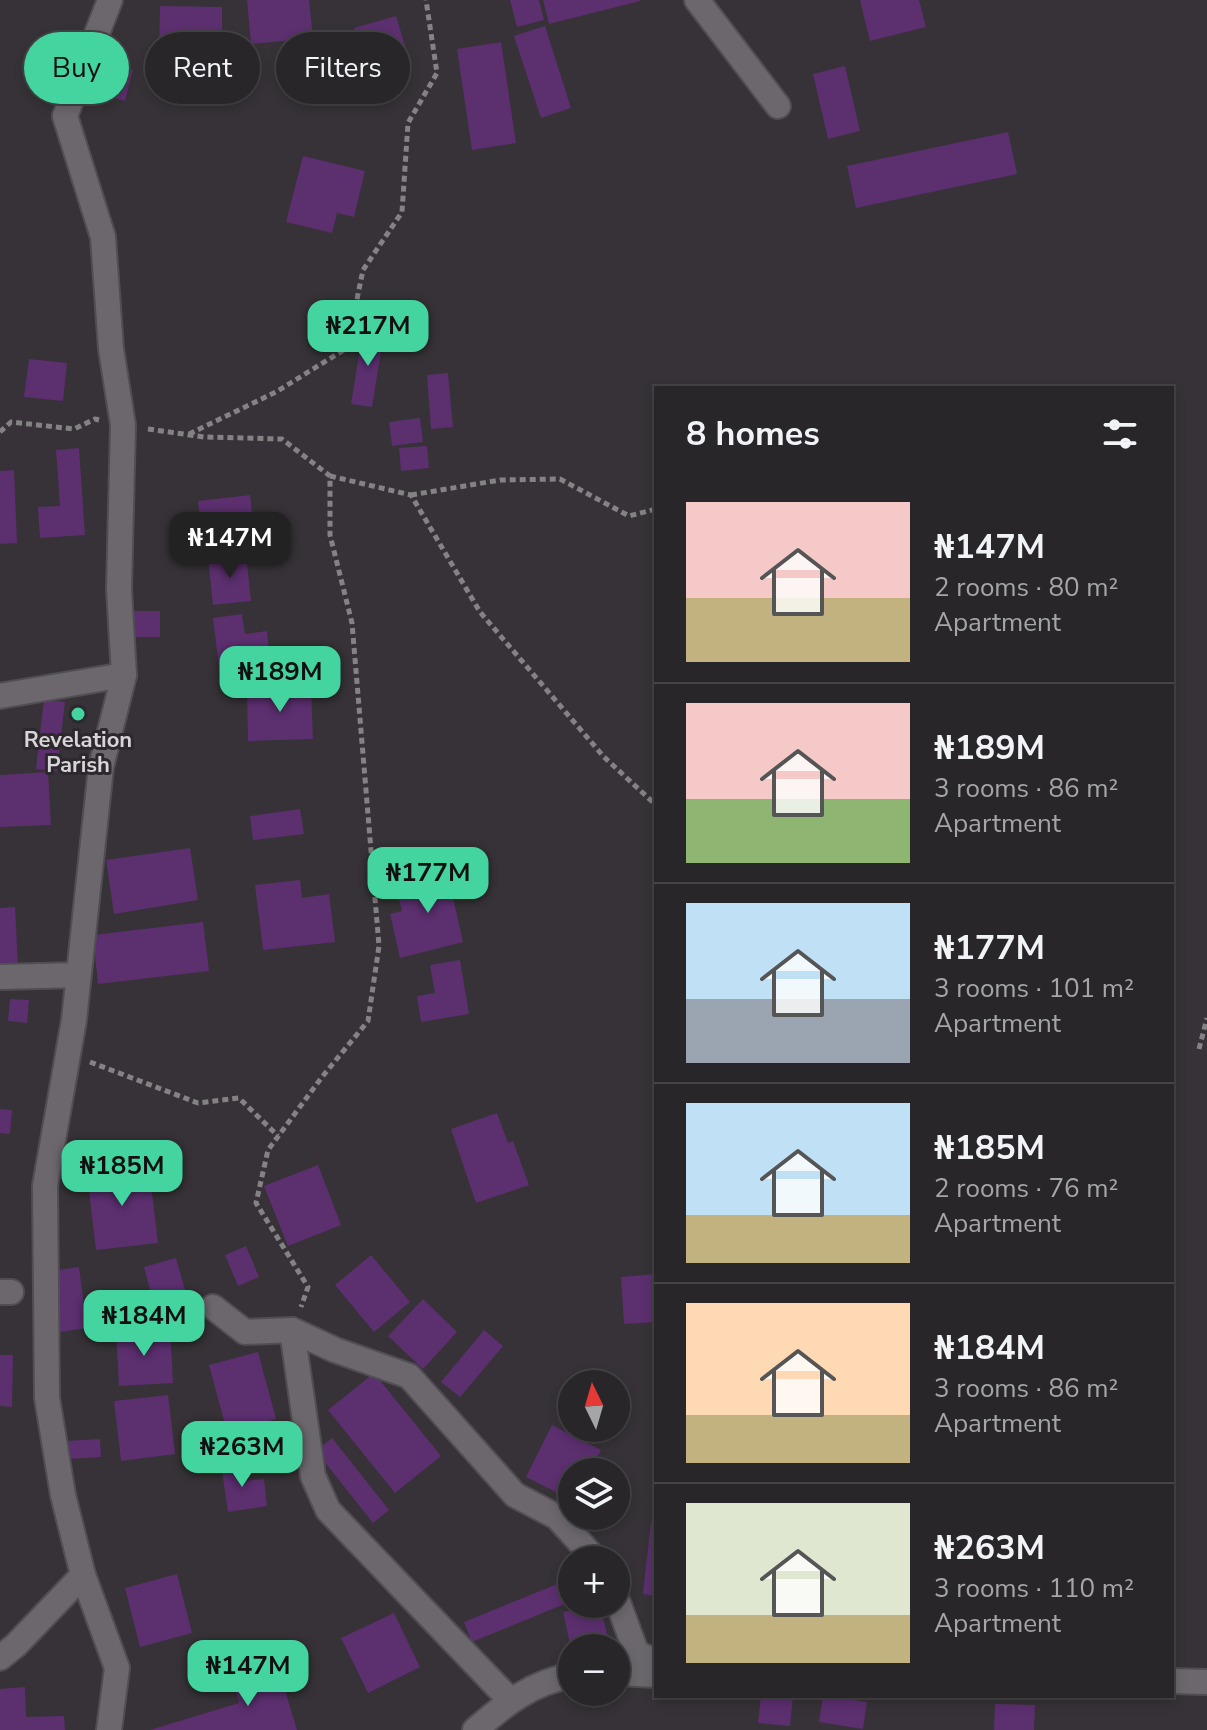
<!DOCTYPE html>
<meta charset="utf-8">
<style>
:root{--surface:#282629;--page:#302e31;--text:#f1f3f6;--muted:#a5a5a8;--line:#444346;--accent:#43d4a0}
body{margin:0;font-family:"Nunito Sans",sans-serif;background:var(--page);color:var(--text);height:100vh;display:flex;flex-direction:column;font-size:30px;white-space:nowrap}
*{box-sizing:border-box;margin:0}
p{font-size:26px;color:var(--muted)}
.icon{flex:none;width:44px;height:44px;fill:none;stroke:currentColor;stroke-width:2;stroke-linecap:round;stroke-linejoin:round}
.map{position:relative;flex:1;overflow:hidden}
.sheet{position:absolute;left:654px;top:386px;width:520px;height:1312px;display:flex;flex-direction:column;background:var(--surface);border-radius:0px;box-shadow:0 4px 12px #0003,0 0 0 2px var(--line)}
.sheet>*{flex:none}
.hud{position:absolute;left:24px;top:32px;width:510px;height:72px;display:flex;gap:16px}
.needle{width:52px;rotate:355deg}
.buttons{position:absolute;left:558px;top:1370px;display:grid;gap:16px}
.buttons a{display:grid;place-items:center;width:72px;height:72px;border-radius:50%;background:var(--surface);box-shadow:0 4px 12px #0003,0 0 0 2px var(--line);font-size:40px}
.price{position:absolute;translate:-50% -68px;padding:0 18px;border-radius:16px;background:var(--accent);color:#111;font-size:26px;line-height:52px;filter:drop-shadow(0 2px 4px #0008)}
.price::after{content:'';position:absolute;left:50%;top:48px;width:24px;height:18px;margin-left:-12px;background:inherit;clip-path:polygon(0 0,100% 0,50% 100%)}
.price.active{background:#222;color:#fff}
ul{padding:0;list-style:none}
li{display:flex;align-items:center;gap:24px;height:200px;padding:0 32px}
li+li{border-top:2px solid var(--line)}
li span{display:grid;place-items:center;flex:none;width:224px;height:160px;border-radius:0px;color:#555}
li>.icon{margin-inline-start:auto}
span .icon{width:96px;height:96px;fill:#fffc;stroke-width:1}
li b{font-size:34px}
h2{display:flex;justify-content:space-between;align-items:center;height:96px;padding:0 32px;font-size:34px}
.tag{padding:0 28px;border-radius:36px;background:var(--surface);box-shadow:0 4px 12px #0003,0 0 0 2px var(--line);font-size:28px;line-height:72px}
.tag.active{background:var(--accent);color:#111}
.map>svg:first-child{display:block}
.building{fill:#5c2f6f}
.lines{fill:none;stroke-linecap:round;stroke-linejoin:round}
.minor-casing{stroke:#514e53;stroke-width:28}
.path{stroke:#858286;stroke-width:5;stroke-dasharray:6 4;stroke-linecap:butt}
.minor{stroke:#6b676d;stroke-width:24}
.poi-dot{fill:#43d4a0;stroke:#2c282d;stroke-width:3}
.labels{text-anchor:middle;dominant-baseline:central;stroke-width:6;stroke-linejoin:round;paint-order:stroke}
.poi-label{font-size:22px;font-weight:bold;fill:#d8d5d9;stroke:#2c282d}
</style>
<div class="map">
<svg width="1207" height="1730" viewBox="0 0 1207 1730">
<rect width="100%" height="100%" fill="#363237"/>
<g class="building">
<path d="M 247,0 L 309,0 L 313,38 L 251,44 Z"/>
<path d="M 510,0 L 539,0 L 544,20 L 517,27 Z"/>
<path d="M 543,0 L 640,0 L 640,1 L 549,24 Z"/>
<path d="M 860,0 L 919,0 L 926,27 L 870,41 Z"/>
<path d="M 160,6 L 222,7 L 222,57 L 159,56 Z"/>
<path d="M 396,16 L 406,49 L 365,62 L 354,28 Z"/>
<path d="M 545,26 L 571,108 L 541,118 L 514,36 Z"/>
<path d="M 501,42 L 516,143 L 472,150 L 457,49 Z"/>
<path d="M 106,63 L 133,70 L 125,101 L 98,94 Z"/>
<path d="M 845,66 L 860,131 L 828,139 L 813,74 Z"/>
<path d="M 1008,132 L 1017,174 L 856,208 L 847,166 Z"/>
<path d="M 303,156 L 365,171 L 354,217 L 337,213 L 332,233 L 286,222 Z"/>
<path d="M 363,330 L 384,333 L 372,407 L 351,404 Z"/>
<path d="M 29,359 L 67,363 L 63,401 L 24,397 Z"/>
<path d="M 448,373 L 453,427 L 431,429 L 427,375 Z"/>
<path d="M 420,418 L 423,442 L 392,446 L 389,422 Z"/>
<path d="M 427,446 L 429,468 L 401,471 L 399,448 Z"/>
<path d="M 79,448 L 85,535 L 40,538 L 38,507 L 60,506 L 56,450 Z"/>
<path d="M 14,470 L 17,543 L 0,544 L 0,471 Z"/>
<path d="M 250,495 L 255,542 L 204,548 L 198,501 Z"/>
<path d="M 246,554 L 251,601 L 213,605 L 208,558 Z"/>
<path d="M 122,611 L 160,611 L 160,637 L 123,637 Z"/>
<path d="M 242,614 L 245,634 L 267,631 L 271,669 L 220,675 L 213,618 Z"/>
<path d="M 311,688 L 313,739 L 248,741 L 247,689 Z"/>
<path d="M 44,699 L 65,702 L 57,771 L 36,769 Z"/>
<path d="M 48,772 L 51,825 L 0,827 L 0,775 Z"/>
<path d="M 300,809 L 304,834 L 253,840 L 250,816 Z"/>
<path d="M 190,848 L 198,900 L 114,914 L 106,860 Z"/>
<path d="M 462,873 L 467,894 L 453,898 L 463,942 L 400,958 L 390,914 L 402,911 L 396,888 Z"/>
<path d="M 300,880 L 302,898 L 329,894 L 335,942 L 263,950 L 255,885 Z"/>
<path d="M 15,907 L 18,964 L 0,965 L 0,908 Z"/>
<path d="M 203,922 L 209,971 L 98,984 L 93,935 Z"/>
<path d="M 460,960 L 469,1014 L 421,1022 L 417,996 L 435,993 L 430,965 Z"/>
<path d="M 10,999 L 29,1000 L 27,1023 L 8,1021 Z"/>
<path d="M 0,1109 L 12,1110 L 10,1134 L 0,1133 Z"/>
<path d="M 497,1113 L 508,1143 L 513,1141 L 529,1185 L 476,1203 L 451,1129 Z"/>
<path d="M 318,1165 L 341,1225 L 288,1246 L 264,1186 Z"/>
<path d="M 149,1167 L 158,1243 L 96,1250 L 87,1174 Z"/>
<path d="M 246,1246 L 259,1277 L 238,1286 L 225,1255 Z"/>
<path d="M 371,1255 L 410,1302 L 374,1332 L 335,1285 Z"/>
<path d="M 176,1258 L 189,1304 L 156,1313 L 144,1267 Z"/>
<path d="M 79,1267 L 87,1328 L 60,1332 L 51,1271 Z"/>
<path d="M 656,1274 L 656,1322 L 624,1324 L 621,1277 Z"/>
<path d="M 423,1299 L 457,1332 L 423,1369 L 388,1336 Z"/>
<path d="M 170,1329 L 173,1383 L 119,1386 L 116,1332 Z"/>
<path d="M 484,1330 L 503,1346 L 460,1397 L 441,1382 Z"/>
<path d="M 258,1352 L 276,1419 L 227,1432 L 209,1365 Z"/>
<path d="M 0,1355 L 13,1355 L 12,1407 L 0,1406 Z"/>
<path d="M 374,1373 L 441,1456 L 395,1493 L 328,1410 Z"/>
<path d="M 168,1395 L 175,1454 L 121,1461 L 114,1401 Z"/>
<path d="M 209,1424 L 214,1447 L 189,1452 L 184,1428 Z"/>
<path d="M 552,1425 L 601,1450 L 590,1472 L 572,1472 L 572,1500 L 526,1477 Z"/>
<path d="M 332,1438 L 389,1510 L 373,1523 L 316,1451 Z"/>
<path d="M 100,1439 L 101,1457 L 68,1459 L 67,1441 Z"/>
<path d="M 243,1461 L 245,1481 L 264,1479 L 267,1506 L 228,1512 L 221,1464 Z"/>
<path d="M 651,1522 L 656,1523 L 656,1596 L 643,1594 Z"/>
<path d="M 177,1574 L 192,1633 L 140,1647 L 125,1588 Z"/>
<path d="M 572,1578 L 572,1601 L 472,1642 L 464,1622 Z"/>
<path d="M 600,1604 L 610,1647 L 571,1648 L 563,1612 Z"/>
<path d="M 394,1613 L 420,1667 L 368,1693 L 341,1638 Z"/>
<path d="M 278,1667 L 297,1730 L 150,1730 L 239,1703 L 232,1680 Z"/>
<path d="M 25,1687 L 26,1717 L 64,1716 L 65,1730 L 0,1730 L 0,1689 Z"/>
<path d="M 761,1696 L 793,1696 L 790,1726 L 758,1723 Z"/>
<path d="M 823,1696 L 867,1702 L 863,1729 L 819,1722 Z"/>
<path d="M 995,1704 L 1035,1705 L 1034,1730 L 994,1730 Z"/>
</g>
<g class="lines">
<g class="minor-casing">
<g id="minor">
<path d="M 697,0 L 778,106"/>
<path d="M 0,696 L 124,675"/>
<path d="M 0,977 L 78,975"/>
<path d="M 0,1292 L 11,1292"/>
<path d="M 213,1307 L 245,1332 L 292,1330 L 335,1350 L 409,1376 L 515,1495 L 557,1517 L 596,1560"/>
<path d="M 292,1330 L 313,1476 L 328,1510 L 510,1700"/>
<path d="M 616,1597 L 637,1654 L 656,1660"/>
<path d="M 0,1658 L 16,1645 L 83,1575"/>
<path d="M 616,1673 L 656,1675"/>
<path d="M 1172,1681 L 1207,1682"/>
<path d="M 109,1730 L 117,1668 L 83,1575 L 63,1495 L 47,1398 L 45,1186 L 74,1020 L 101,767 L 124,675 L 119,589 L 123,425 L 111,349 L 103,237 L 65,116 L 110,0"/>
<path d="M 475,1730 C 504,1705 533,1681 572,1676"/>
</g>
</g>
<g class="path">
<path d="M 148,429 L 204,437 L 282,439 L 330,476 L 330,535 L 352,623 L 379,946 L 368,1021 L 322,1077 L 268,1150 L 256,1203 L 308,1287 L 301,1307"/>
<path d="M 0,432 L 11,422 L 74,429 L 95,419 L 99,420"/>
<path d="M 189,434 L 276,392 L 347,348 L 363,270 L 402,212 L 408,123 L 437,73 L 426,0"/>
<path d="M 330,476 L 411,495 L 480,612 L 604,757 L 656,805"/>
<path d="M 411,495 L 500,480 L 560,479 L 629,516 L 656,509"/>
<path d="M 1199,1049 L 1207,1018"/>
<path d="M 90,1062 L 198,1103 L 239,1098 L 278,1136"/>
</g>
<use href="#minor" class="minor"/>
</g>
<circle class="poi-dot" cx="78" cy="714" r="8"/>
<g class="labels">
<g class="poi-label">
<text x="78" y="740">Revelation<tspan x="78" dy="25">Parish</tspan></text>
</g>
</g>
</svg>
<div class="buttons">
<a><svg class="needle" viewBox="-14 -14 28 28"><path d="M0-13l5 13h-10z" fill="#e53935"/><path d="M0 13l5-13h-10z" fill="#a5a5a8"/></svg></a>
<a><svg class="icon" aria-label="layers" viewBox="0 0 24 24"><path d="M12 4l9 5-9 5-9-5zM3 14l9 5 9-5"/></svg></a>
<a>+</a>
<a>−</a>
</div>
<b class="price" style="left:368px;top:368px">₦217M</b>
<b class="price active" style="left:230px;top:580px">₦147M</b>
<b class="price" style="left:280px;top:714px">₦189M</b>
<b class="price" style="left:428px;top:915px">₦177M</b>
<b class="price" style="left:122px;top:1208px">₦185M</b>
<b class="price" style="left:144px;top:1358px">₦184M</b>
<b class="price" style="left:242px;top:1489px">₦263M</b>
<b class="price" style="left:248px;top:1708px">₦147M</b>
<div class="hud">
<a class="tag active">Buy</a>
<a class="tag">Rent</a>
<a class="tag">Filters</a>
</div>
<section class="sheet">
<h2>8 homes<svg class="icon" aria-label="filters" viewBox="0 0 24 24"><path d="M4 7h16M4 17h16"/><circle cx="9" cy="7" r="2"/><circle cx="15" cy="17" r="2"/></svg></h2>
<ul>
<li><span style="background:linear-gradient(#f6c9c9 60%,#c2b280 0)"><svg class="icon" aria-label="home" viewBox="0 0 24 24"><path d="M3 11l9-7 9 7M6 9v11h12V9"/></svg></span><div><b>₦147M</b><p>2 rooms · 80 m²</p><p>Apartment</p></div></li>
<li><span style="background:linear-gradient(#f6c9c9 60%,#8fb573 0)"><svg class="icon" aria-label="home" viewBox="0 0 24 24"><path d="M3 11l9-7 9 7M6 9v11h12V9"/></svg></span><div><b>₦189M</b><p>3 rooms · 86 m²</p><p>Apartment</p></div></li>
<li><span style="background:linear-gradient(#bfe0f5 60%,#9aa5b1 0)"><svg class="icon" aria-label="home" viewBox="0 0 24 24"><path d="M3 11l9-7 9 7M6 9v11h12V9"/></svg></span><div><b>₦177M</b><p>3 rooms · 101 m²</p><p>Apartment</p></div></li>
<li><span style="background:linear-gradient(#bfe0f5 70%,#c2b280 0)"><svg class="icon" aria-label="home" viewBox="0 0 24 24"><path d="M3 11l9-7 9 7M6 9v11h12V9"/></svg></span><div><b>₦185M</b><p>2 rooms · 76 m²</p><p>Apartment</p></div></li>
<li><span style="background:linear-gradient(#ffd9b3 70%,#c2b280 0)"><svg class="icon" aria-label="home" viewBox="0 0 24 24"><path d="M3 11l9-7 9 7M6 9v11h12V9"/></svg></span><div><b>₦184M</b><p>3 rooms · 86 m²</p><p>Apartment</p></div></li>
<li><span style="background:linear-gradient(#dfe7d0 70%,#c2b280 0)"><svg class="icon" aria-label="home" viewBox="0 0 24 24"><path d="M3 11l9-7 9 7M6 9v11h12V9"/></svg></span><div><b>₦263M</b><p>3 rooms · 110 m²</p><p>Apartment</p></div></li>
</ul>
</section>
</div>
